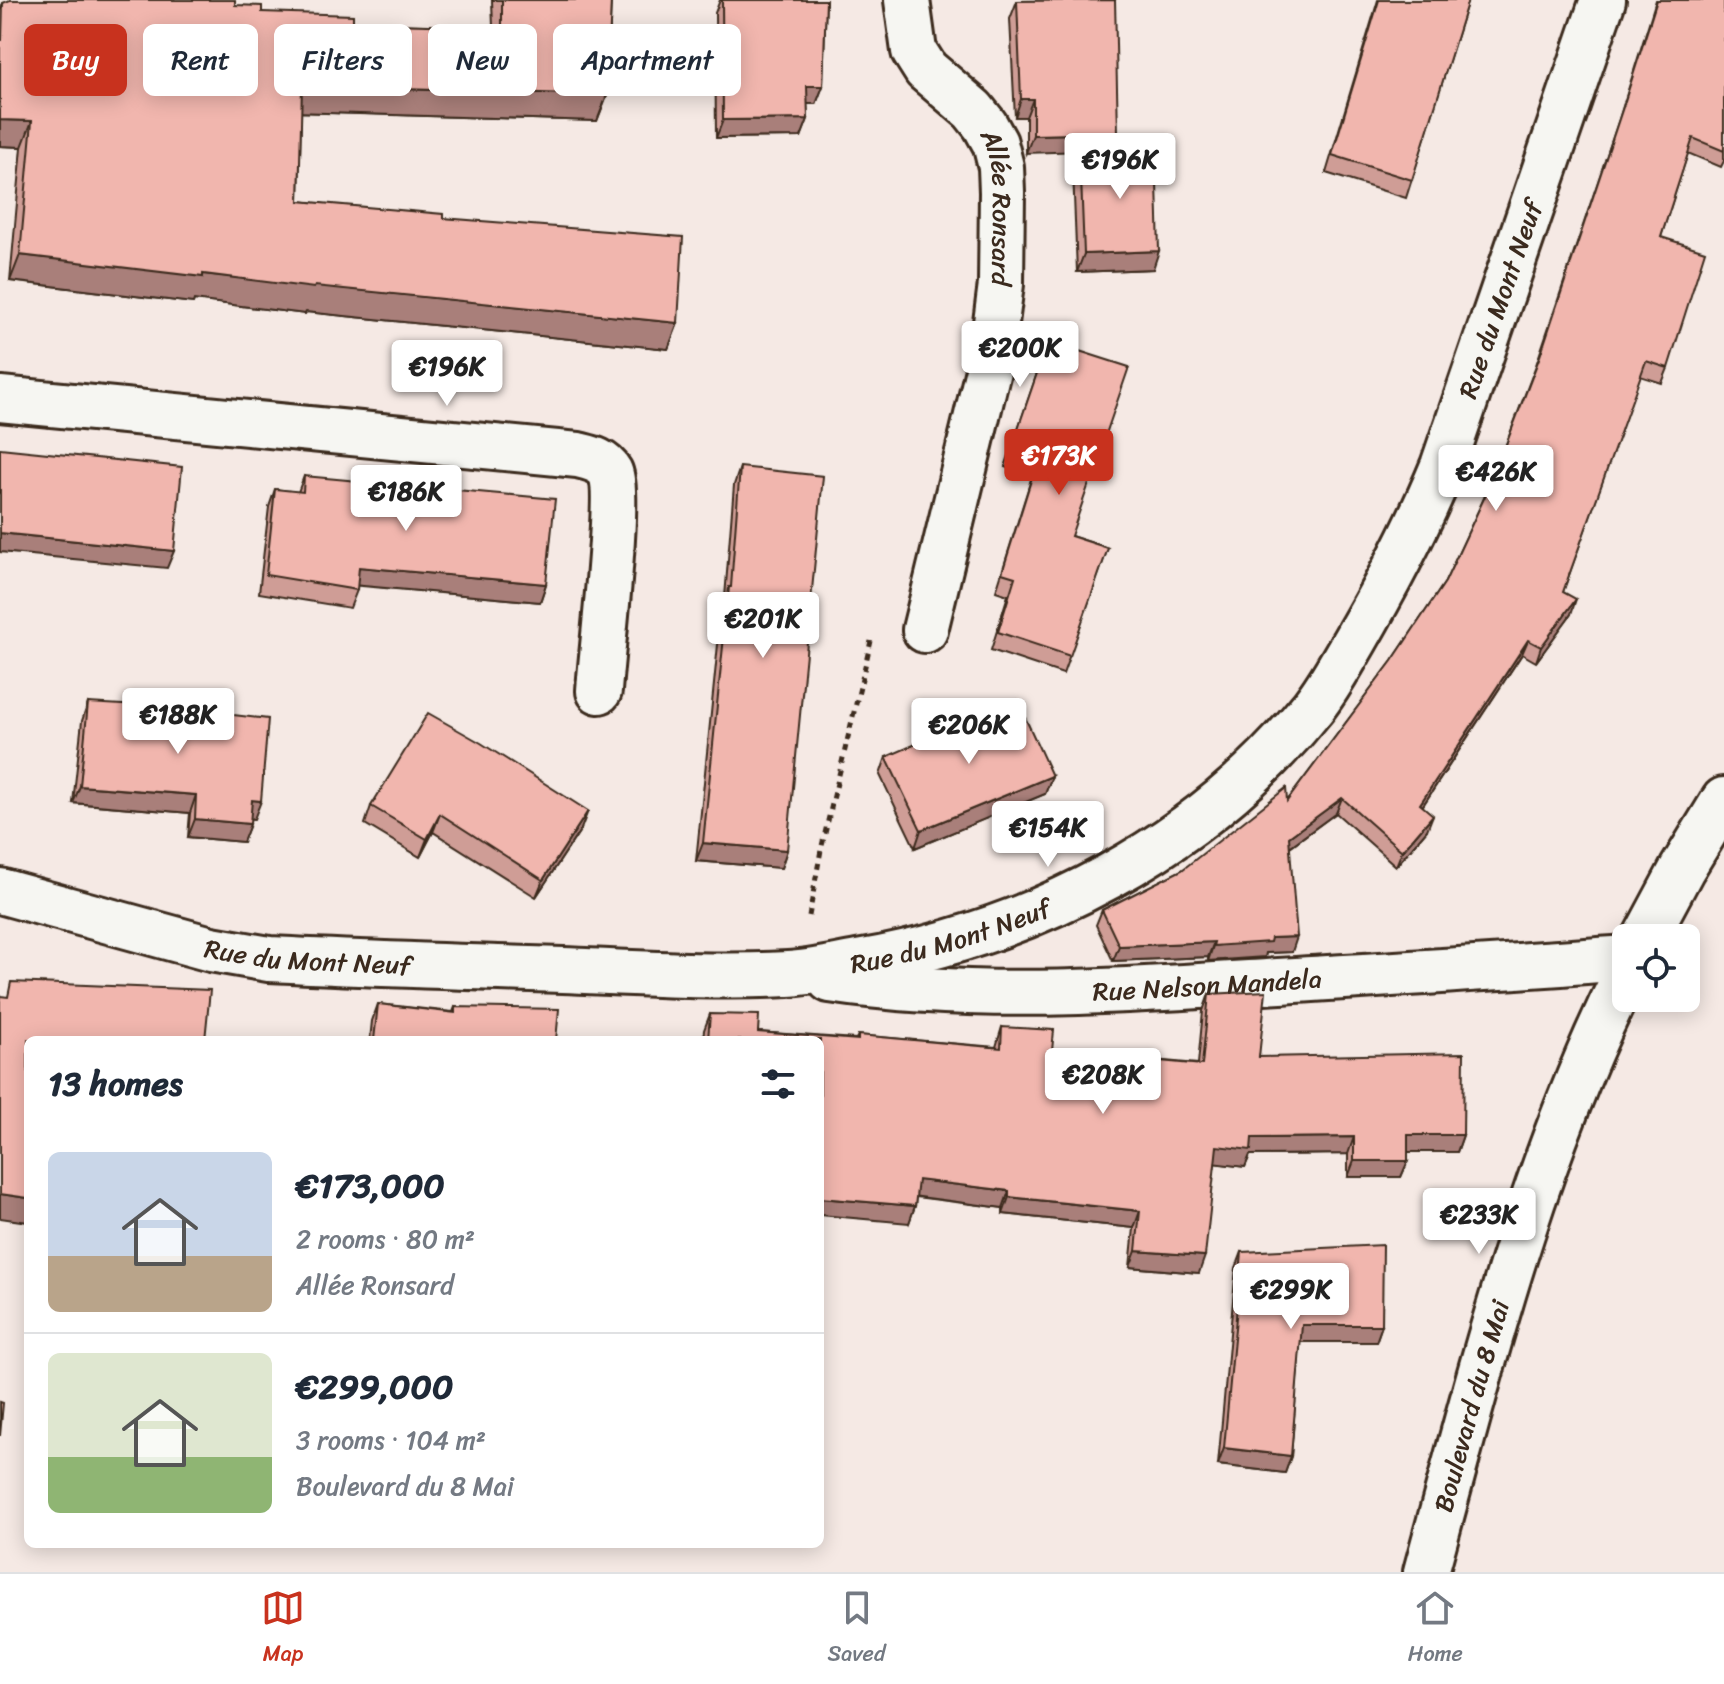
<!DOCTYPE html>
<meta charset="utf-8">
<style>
:root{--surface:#fff;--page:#f6f6f7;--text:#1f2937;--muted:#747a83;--line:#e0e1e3;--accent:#c8321e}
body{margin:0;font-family:Sriracha,sans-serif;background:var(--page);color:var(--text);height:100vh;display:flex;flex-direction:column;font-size:30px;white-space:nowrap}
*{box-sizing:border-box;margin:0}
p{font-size:26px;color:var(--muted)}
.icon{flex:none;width:44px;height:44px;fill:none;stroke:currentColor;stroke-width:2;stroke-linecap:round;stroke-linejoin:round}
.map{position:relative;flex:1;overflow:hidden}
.drawer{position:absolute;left:24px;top:1036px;width:800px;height:512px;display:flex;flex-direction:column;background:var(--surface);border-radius:12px;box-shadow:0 4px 20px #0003}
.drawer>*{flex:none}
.banner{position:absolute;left:24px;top:24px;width:800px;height:72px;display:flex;gap:16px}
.buttons{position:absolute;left:1612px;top:924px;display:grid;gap:16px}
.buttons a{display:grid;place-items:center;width:88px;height:88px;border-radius:12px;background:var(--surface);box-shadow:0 4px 20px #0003;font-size:40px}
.price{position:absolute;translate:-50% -68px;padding:0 18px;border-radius:8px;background:#fff;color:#222;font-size:26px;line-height:52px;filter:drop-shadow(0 2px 4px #0008)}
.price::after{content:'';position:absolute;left:50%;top:48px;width:24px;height:18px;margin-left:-12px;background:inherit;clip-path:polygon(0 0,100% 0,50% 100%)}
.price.on{background:var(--accent);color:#fff}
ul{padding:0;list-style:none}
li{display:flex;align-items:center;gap:24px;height:200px;padding:0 24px}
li+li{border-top:2px solid var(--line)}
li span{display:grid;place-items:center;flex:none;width:224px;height:160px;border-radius:12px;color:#555}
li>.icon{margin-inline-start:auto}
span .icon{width:96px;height:96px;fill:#fffc;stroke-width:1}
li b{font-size:34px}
h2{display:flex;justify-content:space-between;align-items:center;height:96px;padding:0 24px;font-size:34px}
.tag{padding:0 28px;border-radius:12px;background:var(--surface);box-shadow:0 4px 20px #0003;font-size:28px;line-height:72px}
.tag.on{background:var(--accent);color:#fff}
.dock{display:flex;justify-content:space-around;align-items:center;height:112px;border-top:2px solid var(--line);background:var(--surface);font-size:22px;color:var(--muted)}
.dock a{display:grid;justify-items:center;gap:4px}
.dock .on{color:var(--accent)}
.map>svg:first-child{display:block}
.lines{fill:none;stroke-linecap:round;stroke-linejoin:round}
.minor-casing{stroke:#3b2a1e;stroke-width:50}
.major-casing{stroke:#3b2a1e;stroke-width:50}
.path{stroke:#3b2a1e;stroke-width:5;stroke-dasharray:6 6;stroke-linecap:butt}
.minor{stroke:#f6f6f2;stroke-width:44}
.major{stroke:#f6f6f2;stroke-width:44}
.wall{fill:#cf9d96;stroke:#3b2a1e;stroke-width:2}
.shaded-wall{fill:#a97f7a;stroke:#3b2a1e;stroke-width:2}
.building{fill:#f1b6ae;stroke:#3b2a1e;stroke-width:2}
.labels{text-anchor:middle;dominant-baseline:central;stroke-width:7;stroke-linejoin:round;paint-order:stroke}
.street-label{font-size:26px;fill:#3b2a1e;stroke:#f6f6f2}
</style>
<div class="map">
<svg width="1724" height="1572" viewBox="0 0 1724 1572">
<rect width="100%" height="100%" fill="#f5e9e4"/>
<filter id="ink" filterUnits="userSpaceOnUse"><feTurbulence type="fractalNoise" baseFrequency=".0125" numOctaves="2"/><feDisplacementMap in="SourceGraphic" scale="16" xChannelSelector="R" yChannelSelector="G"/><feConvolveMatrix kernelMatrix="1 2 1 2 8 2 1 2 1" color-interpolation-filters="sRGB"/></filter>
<g filter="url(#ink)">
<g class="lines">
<g class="minor-casing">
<g id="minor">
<path id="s1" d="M 907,0 L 914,51 L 926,70 L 973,110 L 985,125 L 995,143 L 1001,167 L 1002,192 L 1001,284 L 992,354 L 925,630"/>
<path d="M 0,399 L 578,455 C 590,458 603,460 610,472 C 621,494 601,656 599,691"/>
<path id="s2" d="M 0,891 L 211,949 L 269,959 C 367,964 465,967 563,970 C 638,973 714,978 788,974 C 811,973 835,967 858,963 C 1033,933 1201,847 1313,707 C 1329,687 1341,664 1354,642 C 1387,585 1418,527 1443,466 L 1603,0"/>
<path id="s3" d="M 830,980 C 969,1001 1110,992 1249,983 C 1375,975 1500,968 1626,958"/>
</g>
</g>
<g class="major-casing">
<g id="major">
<path d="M 1645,938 L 1682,869 L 1724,800"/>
<path id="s4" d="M 1426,1572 C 1481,1370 1531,1163 1626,974"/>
</g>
</g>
<path class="path" d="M 809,916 L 821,850 L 871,641"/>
<use href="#minor" class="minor"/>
<use href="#major" class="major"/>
</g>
<g class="wall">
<path d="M 492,0 L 611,0 L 607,95 L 597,121 L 301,112 L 299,201 L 443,218 L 678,323 L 668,349 L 306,312 L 305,314 L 194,300 L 193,303 L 10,281 L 22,147 L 0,146 L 0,11 L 3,3 L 235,5 L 262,12 L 353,23 L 493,27 Z"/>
<path d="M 720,0 L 826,0 L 823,86 L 816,104 L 807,104 L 808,119 L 801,137 L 716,138 L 715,13 Z"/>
<path d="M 1115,0 L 1026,153 L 1026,117 L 1015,117 L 1010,19 L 1017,1 Z"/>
<path d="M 1378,0 L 1468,0 L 1406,198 L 1326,173 Z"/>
<path d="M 1656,0 L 1724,0 L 1724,161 L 1721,167 L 1688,153 L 1661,237 L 1668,368 L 1662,383 L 1640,376 L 1563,592 L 1571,614 L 1536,662 L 1522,654 L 1422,807 L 1427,830 L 1396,866 L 1336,813 L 1290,847 L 1292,952 L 1266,953 L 1265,957 L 1208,961 L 1208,957 L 1113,961 L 1096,925 L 1102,910 L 1182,870 L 1287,801 L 1392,661 L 1445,582 L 1492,481 L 1536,365 L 1619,119 Z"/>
<path d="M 1080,152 L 1153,269 L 1077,272 L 1073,170 Z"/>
<path d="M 1048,341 L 1071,536 L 1108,548 L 1063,674 L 991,650 L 1008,595 L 996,591 L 1032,476 L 1005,467 Z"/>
<path d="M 740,467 L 787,850 L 781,868 L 696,861 L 722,605 L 725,597 L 734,485 Z"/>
<path d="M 304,476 L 546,584 L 540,602 L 357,585 L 357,590 L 350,608 L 259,593 L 269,507 L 275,489 L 298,492 Z"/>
<path d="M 88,703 L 254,819 L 250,818 L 250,824 L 243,842 L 188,837 L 190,813 L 73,803 L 82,721 Z"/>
<path d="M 886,757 L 1052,776 L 1045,794 L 915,848 L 880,775 Z"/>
<path d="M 371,806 L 581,829 L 536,897 L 433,832 L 420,857 L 365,824 Z"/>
<path d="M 1209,994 L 1259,1057 L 1463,1135 L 1457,1152 L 1408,1152 L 1408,1161 L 1401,1177 L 1348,1177 L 1348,1154 L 1250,1155 L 1245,1167 L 1215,1163 L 1199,1273 L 1130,1267 L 1134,1228 L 1003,1214 L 1003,1208 L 916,1197 L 915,1206 L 909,1223 L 820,1040 L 703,1040 L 704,1030 L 710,1014 L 758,1032 L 856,1039 L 858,1035 L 996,1047 L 1002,1027 L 1052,1051 L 1198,1064 L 1203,1011 Z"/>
<path d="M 378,1004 L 453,1012 L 455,1007 L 556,1040 L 370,1040 L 372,1021 Z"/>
<path d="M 1242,1252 L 1382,1325 L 1376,1342 L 1300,1342 L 1291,1456 L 1285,1473 L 1218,1465 L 1236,1268 Z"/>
</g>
<g class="shaded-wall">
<path d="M 302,86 L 607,95 L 597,121 L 293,112 Z"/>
<path d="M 807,86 L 823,86 L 816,104 L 801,104 Z"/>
<path d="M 1021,99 L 1033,99 L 1026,117 L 1015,117 Z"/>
<path d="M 808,119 L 801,137 L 716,138 L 723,120 Z"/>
<path d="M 0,120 L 32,121 L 22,147 L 0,146 Z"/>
<path d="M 1118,133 L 1111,150 L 1026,153 L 1033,135 Z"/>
<path d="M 1159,251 L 1153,269 L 1077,272 L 1084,254 Z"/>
<path d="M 20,255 L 203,274 L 678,323 L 668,349 L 306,312 L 305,314 L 194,300 L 193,303 L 10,281 Z"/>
<path d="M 0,533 L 174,551 L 167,568 L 0,552 Z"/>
<path d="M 359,567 L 546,584 L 540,602 L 352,585 Z"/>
<path d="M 1576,599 L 1571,614 L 1536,662 L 1541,647 Z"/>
<path d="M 1528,640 L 1522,654 L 1414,819 L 1420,804 Z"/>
<path d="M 1052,776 L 1045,794 L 915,848 L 921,830 Z"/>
<path d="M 80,786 L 196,795 L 190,813 L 73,803 Z"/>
<path d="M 1342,798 L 1336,813 L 1284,851 L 1289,837 Z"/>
<path d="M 252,800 L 261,801 L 254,819 L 245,818 Z"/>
<path d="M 588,811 L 581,829 L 536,897 L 543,880 Z"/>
<path d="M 440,814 L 433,832 L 420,857 L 427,839 Z"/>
<path d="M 1433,815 L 1427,830 L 1396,866 L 1402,851 Z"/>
<path d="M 195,819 L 250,824 L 243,842 L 188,837 Z"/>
<path d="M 703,843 L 787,850 L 781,868 L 696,861 Z"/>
<path d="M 1297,937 L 1292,952 L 1266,953 L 1265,957 L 1208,961 L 1213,946 L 1271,938 Z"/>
<path d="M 1214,942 L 1208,957 L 1113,961 L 1119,946 Z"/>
<path d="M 1408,1135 L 1463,1135 L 1457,1152 L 1401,1152 Z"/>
<path d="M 1354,1137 L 1348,1154 L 1250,1155 L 1245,1167 L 1211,1163 L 1217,1146 L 1252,1138 Z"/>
<path d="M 1354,1161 L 1408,1161 L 1401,1177 L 1348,1177 Z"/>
<path d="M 918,1180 L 1009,1191 L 1003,1208 L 912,1196 Z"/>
<path d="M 0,1194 L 28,1198 L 28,1222 L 0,1218 Z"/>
<path d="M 1009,1197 L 1140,1211 L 1134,1228 L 1003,1214 Z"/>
<path d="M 820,1198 L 915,1206 L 909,1223 L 820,1215 Z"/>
<path d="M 1136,1251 L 1205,1256 L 1199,1273 L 1130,1267 Z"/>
<path d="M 1302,1325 L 1382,1325 L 1376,1342 L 1296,1342 Z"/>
<path d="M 1224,1448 L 1291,1456 L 1285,1473 L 1218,1465 Z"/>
</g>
<g class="building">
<path d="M 10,0 L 235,0 L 235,5 L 262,6 L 262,12 L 353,15 L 353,23 L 502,27 L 502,0 L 611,0 L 607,95 L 302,86 L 299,201 L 443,214 L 443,218 L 683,237 L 678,323 L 315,286 L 314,288 L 203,274 L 203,277 L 20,255 L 32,121 L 0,120 L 0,40 L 2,40 L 3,3 Z"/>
<path d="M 722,0 L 826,0 L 823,86 L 807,86 L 808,119 L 723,120 Z"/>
<path d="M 1115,0 L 1118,133 L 1033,135 L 1033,99 L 1021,99 L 1017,1 Z"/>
<path d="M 1379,0 L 1468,0 L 1412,180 L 1332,155 Z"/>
<path d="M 1657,0 L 1724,0 L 1724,151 L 1693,138 L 1661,237 L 1705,251 L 1668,368 L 1646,361 L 1563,592 L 1576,599 L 1541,647 L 1528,640 L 1420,804 L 1433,815 L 1402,851 L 1342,798 L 1289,837 L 1297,937 L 1271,938 L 1270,942 L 1213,946 L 1214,942 L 1119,946 L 1102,910 L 1182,870 L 1286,788 L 1287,801 L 1392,661 L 1445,582 L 1492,481 L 1540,356 L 1624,104 Z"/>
<path d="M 1156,149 L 1159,251 L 1084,254 L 1080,152 Z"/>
<path d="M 1048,341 L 1129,367 L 1071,536 L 1108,548 L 1070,656 L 998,632 L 1015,577 L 1002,573 L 1038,458 L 1011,449 Z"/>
<path d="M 0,448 L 182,467 L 174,551 L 0,533 Z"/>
<path d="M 740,467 L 823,476 L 787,850 L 703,843 L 729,587 L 731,587 Z"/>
<path d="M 304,476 L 555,499 L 546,584 L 359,567 L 357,590 L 266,575 L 275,489 L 303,492 Z"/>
<path d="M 1017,700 L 1052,776 L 921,830 L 886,757 Z"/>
<path d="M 88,703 L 174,708 L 268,719 L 261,801 L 252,800 L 250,824 L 195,819 L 196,795 L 80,786 Z"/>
<path d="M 428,713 L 481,743 L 588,811 L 543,880 L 440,814 L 427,839 L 371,806 Z"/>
<path d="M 11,982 L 210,990 L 205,1040 L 28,1040 L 28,1198 L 0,1194 L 0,996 L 8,997 Z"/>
<path d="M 1266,991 L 1259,1057 L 1464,1053 L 1463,1135 L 1408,1135 L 1408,1161 L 1354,1161 L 1354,1137 L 1252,1138 L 1251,1150 L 1217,1146 L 1205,1256 L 1136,1251 L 1140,1211 L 1009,1197 L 1009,1191 L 918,1180 L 915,1206 L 820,1198 L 820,1040 L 708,1040 L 710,1014 L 759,1015 L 758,1032 L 858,1040 L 858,1035 L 1001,1048 L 1002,1027 L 1054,1030 L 1052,1051 L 1202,1065 L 1209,994 Z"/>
<path d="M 378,1004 L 455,1013 L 455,1007 L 559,1009 L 556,1040 L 374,1040 Z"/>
<path d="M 1383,1245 L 1382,1325 L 1302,1325 L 1291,1456 L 1224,1448 L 1242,1252 Z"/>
<path d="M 0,1402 L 3,1403 L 0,1436 Z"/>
</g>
</g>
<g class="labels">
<g class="street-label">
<text stroke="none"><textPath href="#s1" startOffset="240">Allée Ronsard</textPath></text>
<text stroke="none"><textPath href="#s2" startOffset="1852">Rue du Mont Neuf</textPath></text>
<text stroke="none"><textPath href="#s2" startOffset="964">Rue du Mont Neuf</textPath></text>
<text stroke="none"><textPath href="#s2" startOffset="316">Rue du Mont Neuf</textPath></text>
<text stroke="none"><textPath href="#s3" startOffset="378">Rue Nelson Mandela</textPath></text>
<text stroke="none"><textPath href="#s4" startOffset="172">Boulevard du 8 Mai</textPath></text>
</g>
</g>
</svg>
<div class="buttons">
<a><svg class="icon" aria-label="locate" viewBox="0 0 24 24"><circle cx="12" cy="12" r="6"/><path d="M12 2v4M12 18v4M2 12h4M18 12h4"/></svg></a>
</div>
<b class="price" style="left:1120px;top:201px">€196K</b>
<b class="price" style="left:1020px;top:389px">€200K</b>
<b class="price" style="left:447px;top:408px">€196K</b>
<b class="price on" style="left:1059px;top:497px">€173K</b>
<b class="price" style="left:1496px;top:513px">€426K</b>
<b class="price" style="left:406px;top:533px">€186K</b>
<b class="price" style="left:763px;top:660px">€201K</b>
<b class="price" style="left:178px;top:756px">€188K</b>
<b class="price" style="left:969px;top:766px">€206K</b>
<b class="price" style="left:1048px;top:869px">€154K</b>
<b class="price" style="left:1103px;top:1116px">€208K</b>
<b class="price" style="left:1479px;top:1256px">€233K</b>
<b class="price" style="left:1291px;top:1331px">€299K</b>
<div class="banner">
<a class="tag on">Buy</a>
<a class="tag">Rent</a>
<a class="tag">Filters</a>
<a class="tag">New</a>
<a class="tag">Apartment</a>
</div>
<section class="drawer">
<h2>13 homes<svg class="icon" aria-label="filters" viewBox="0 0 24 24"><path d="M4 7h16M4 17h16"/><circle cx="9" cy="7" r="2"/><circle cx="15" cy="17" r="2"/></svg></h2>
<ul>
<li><span style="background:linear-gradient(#c9d6e8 65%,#b9a48a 0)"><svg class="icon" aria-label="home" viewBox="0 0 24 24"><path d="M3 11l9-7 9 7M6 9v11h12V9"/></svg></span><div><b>€173,000</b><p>2 rooms · 80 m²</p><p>Allée Ronsard</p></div></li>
<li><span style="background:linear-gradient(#dfe7d0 65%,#8fb573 0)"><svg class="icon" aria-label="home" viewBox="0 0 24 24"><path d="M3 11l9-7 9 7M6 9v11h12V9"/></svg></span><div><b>€299,000</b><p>3 rooms · 104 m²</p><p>Boulevard du 8 Mai</p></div></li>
</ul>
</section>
</div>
<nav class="dock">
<a class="on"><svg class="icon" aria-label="map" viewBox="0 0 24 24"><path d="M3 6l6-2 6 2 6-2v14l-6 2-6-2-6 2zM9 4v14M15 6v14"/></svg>Map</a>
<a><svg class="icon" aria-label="saved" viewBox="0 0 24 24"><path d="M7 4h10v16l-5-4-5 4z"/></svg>Saved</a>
<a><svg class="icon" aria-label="home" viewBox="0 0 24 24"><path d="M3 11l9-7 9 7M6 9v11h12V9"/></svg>Home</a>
</nav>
